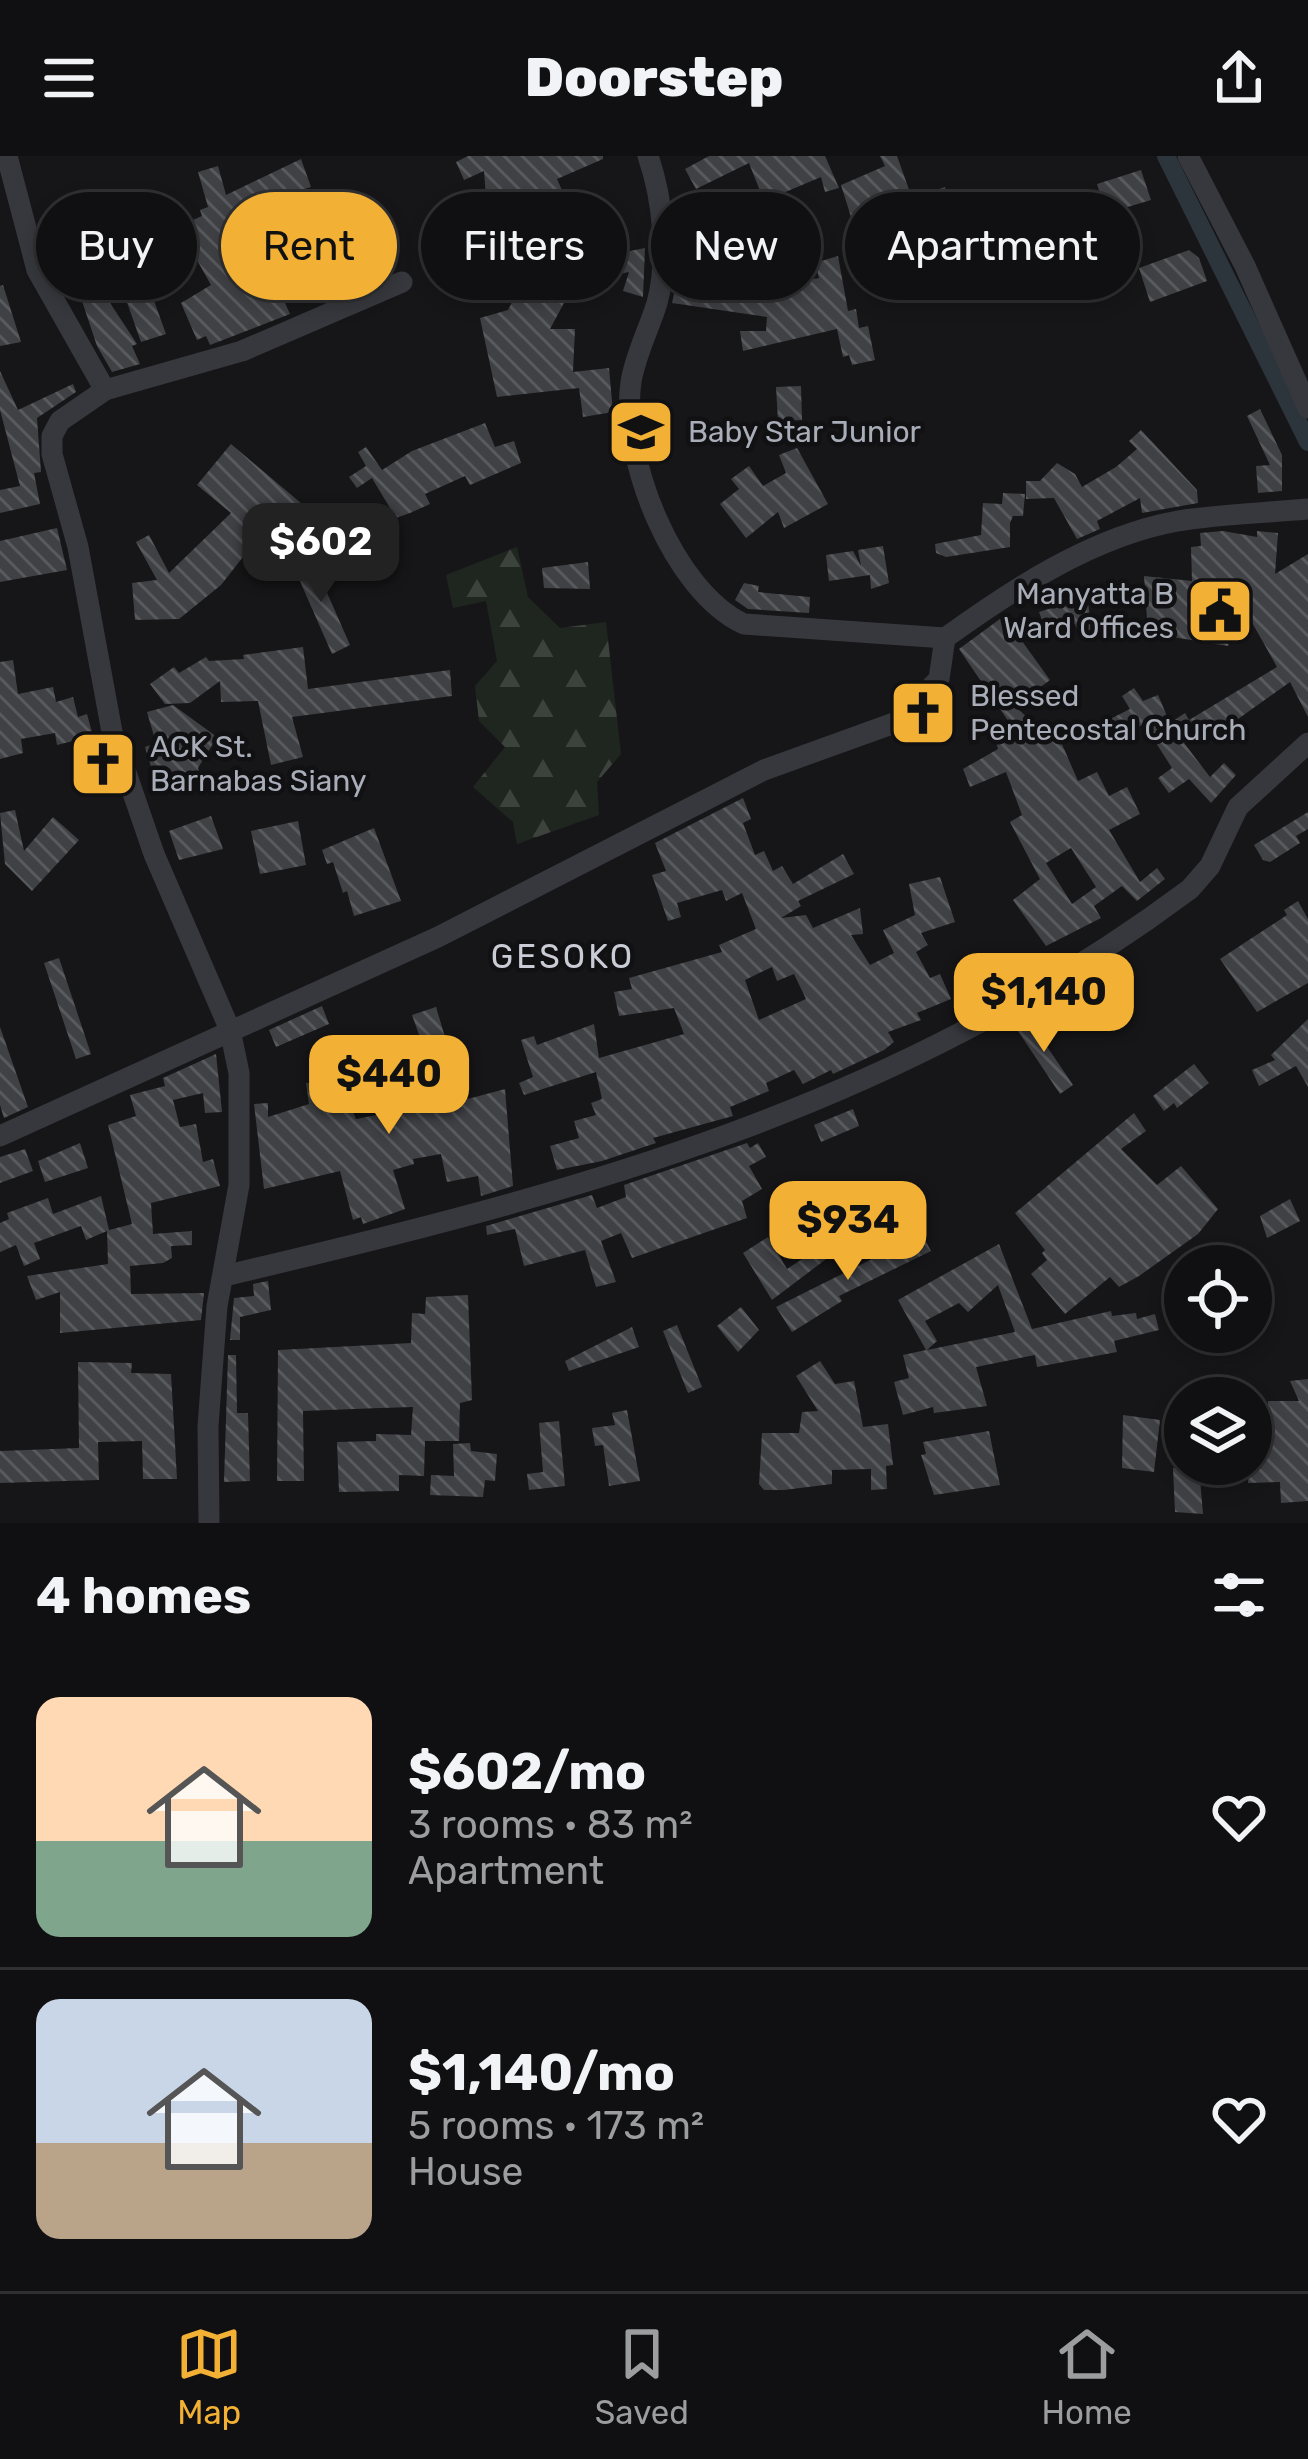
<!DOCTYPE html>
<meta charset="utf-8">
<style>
:root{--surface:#101012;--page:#19191b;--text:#f1f3f6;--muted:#9c9d9f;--line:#303032;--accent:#f2b134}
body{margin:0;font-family:Rubik,sans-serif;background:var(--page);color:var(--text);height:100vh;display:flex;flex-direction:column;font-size:45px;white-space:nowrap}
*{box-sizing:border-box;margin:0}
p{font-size:39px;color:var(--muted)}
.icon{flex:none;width:66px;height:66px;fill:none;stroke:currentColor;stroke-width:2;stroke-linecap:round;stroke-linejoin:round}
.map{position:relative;height:1367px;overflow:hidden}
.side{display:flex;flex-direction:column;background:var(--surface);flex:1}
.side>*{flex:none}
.hud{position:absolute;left:36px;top:36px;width:1236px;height:108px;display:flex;gap:24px}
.buttons{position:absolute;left:1164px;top:1089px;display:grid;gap:24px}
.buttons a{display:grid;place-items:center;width:108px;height:108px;border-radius:50%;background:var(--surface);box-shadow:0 6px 18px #0003,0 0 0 3px var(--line);font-size:60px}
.price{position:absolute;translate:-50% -102px;padding:0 27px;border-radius:24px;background:var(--accent);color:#111;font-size:39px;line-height:78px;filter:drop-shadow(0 3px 6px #0008)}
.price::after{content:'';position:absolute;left:50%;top:72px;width:36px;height:27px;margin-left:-18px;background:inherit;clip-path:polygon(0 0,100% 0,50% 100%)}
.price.selected{background:#222;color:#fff}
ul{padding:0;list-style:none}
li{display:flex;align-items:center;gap:36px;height:300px;padding:0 36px}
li+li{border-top:3px solid var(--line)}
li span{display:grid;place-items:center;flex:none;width:336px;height:240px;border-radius:24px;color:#555}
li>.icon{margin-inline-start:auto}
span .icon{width:144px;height:144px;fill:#fffc;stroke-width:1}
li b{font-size:51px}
h2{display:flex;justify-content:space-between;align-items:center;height:144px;padding:0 36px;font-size:51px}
.pill{padding:0 42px;border-radius:54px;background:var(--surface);box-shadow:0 6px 18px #0003,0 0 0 3px var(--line);font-size:42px;line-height:108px}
.pill.selected{background:var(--accent);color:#111}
header{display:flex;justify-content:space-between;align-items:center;height:156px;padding:0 36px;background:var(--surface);font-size:54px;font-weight:800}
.tabs{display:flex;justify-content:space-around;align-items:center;height:168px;border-top:3px solid var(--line);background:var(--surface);font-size:33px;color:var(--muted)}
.tabs a{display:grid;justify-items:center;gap:6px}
.tabs .selected{color:var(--accent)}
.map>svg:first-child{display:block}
.forest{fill:url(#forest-firs)}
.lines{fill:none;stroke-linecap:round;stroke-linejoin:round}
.canal{stroke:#2c353c;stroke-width:18}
.building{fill:url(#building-back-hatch);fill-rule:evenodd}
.minor{stroke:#37383d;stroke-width:21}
.labels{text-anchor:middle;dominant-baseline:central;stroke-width:9;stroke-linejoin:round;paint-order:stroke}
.poi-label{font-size:30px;fill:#a8adb8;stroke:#111113;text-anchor:start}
.neighbourhood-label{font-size:33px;letter-spacing:3px;fill:#c9ccd4;stroke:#111113}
</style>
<header><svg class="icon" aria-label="menu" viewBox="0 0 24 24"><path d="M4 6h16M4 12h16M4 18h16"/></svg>Doorstep<svg class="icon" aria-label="share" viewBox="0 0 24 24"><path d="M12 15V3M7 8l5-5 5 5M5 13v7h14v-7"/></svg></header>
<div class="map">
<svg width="1308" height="1367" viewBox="0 0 1308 1367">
<defs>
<pattern id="forest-firs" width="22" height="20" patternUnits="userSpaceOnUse" patternTransform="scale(3)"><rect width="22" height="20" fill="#1e261f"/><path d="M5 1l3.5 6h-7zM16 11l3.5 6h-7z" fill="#3c433d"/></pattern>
<pattern id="building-back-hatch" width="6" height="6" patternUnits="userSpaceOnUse" patternTransform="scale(3)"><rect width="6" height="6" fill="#404145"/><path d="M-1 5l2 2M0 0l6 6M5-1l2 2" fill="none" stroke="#595a5e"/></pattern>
</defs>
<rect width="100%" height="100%" fill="#161618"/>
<path class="forest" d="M 517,391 L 528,441 L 560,472 L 606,466 L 621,598 L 597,626 L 599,659 L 517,688 L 513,666 L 473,631 L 505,591 L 479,565 L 475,530 L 497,505 L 486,445 L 453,452 L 446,419 Z"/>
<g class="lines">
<path class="canal" d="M 1166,0 L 1308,286"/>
</g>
<g class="building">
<path d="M 468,0 L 603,0 L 603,3 L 557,23 L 565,41 L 486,41 L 484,15 L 464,24 L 456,6 Z"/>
<path d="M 709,0 L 825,0 L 839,32 L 825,36 L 821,21 L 764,45 L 749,7 L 696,33 L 685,13 Z"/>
<path d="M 880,0 L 897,0 L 912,42 L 945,31 L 951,50 L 857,80 L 841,29 L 885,10 Z"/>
<path d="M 301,3 L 311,31 L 298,35 L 307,63 L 296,67 L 302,75 L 232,104 L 252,136 L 275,125 L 290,158 L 210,189 L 206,180 L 197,184 L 181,147 L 211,129 L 188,88 L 176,93 L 168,75 L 202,60 L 200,54 L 208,51 L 198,16 L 218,10 L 226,39 Z"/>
<path d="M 1141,14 L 1151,44 L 1121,53 L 1134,84 L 1116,92 L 1097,28 Z"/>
<path d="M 113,51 L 119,67 L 47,93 L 42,76 Z"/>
<path d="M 991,82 L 1008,136 L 951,147 L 942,118 L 950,116 L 944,96 Z"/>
<path d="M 542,88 L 564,99 L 597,88 L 600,101 L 645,92 L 643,141 L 623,135 L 629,116 L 605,121 L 586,106 L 550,173 L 575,173 L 573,216 L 609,212 L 613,256 L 583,261 L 579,232 L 497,241 L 480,162 L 508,154 Z"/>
<path d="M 1189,94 L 1199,102 L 1207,125 L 1150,146 L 1139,112 Z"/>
<path d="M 136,95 L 166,178 L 141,186 L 112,104 Z"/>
<path d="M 838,100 L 848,155 L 856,153 L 859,172 L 868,170 L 875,204 L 852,209 L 849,199 L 843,201 L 837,173 L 743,195 L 740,175 L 766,175 L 767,161 L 672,147 L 676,129 L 714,136 L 777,129 L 819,122 L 815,107 Z"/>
<path d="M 91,118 L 137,188 L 132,190 L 140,208 L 112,216 L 97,190 L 76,127 Z"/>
<path d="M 3,129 L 21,186 L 0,190 L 0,130 Z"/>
<path d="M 0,215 L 18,254 L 73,228 L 76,236 L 37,262 L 41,316 L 34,317 L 40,348 L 0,357 L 0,334 L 20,330 L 0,254 Z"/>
<path d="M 801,230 L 802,264 L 778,265 L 776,231 Z"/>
<path d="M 1260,253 L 1282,299 L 1282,335 L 1258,337 L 1256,310 L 1270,309 L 1247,260 Z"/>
<path d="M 485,267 L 495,291 L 514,285 L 521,307 L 470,329 L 465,320 L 425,338 L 430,348 L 410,357 L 396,362 L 372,322 L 357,332 L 349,321 L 366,310 L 358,296 L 366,291 L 382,314 L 412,295 Z"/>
<path d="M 1141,274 L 1197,334 L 1198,347 L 1142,357 L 1140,342 L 1097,365 L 1100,373 L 1077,383 L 1054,342 L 1026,343 L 1026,325 L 1040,325 L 1057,307 L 1075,318 L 1082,331 L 1116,311 L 1137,293 L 1129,285 Z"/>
<path d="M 231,288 L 302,348 L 270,381 L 291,401 L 276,416 L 250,392 L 221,429 L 179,463 L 135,464 L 132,427 L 157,424 L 136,386 L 149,379 L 169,417 L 231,357 L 197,329 Z"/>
<path d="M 797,292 L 828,348 L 784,372 L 778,356 L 746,382 L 720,348 L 739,333 L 731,323 L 749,310 L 763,330 L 786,317 L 779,299 Z"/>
<path d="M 1003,337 L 1025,338 L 1023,360 L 1013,360 L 1010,367 L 1010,391 L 946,401 L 936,397 L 935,388 L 981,379 L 983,347 L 1002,348 Z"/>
<path d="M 57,372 L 67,414 L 0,426 L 0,385 Z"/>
<path d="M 1223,375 L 1257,381 L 1257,375 L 1278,377 L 1275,418 L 1308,398 L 1308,561 L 1290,526 L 1217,578 L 1210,569 L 1184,587 L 1210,621 L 1224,607 L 1236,619 L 1211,647 L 1189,623 L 1169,637 L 1158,622 L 1172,612 L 1144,568 L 1119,580 L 1110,563 L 1130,553 L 1122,540 L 1134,532 L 1143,545 L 1158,539 L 1170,567 L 1185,557 L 1189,564 L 1277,511 L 1241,447 L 1228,490 L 1148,477 L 1144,420 L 1192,425 L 1191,391 L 1201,390 L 1200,377 Z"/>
<path d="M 883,390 L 889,427 L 871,433 L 870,419 L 829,425 L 826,399 L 853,395 L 861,410 L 858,394 Z"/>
<path d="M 304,400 L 317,414 L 350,489 L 332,498 L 292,407 Z"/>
<path d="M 588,406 L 590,433 L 544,432 L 542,412 Z"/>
<path d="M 744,427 L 759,430 L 758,436 L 810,441 L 809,457 L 748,453 L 735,444 Z"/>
<path d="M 1087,441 L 1092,473 L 1079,478 L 1075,468 L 1047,478 L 1039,456 Z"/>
<path d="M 1004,460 L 1050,524 L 1015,550 L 1050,583 L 1058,579 L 1078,625 L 1097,616 L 1109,640 L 1127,631 L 1140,658 L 1109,674 L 1140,726 L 1157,712 L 1165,723 L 1137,745 L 1122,730 L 1094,750 L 1101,762 L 1046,790 L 1013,744 L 1040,723 L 1010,666 L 1022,659 L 1006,616 L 970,631 L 963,613 L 998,593 L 995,582 L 1015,575 L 959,493 ZM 1071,692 L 1096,731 L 1072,748 L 1046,707 Z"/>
<path d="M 303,491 L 308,533 L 450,514 L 452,540 L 292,561 L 303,601 L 271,609 L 258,545 L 221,546 L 220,525 L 190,547 L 165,548 L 150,528 L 174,511 L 179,517 L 206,501 L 209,505 L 244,503 L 243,499 Z"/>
<path d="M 13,504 L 18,538 L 53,531 L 56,546 L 73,541 L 78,561 L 87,558 L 93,580 L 57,589 L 55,577 L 21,583 L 23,597 L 0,603 L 0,506 Z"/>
<path d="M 173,549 L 217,581 L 198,612 L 201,623 L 174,632 L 168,612 L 153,617 L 145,591 L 156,587 L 147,556 Z"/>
<path d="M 743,642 L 751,663 L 743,667 L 755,699 L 764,695 L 773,715 L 782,710 L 793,728 L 843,698 L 854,718 L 798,745 L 801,750 L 781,762 L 806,759 L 813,772 L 860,752 L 863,778 L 851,779 L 870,809 L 894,797 L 883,774 L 915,759 L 909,728 L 940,721 L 955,766 L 921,777 L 928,789 L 916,796 L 930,822 L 940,818 L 951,843 L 917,857 L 921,864 L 888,876 L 894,886 L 884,894 L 833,918 L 831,914 L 803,928 L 794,914 L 766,927 L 769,935 L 730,951 L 733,960 L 653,982 L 656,987 L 602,1005 L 557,1014 L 550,990 L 579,982 L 574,965 L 596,959 L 591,947 L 602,943 L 596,916 L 524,939 L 519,927 L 533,921 L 521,884 L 534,880 L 537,889 L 594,868 L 599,902 L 684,878 L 674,852 L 619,860 L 614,836 L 632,833 L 629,822 L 722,796 L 719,789 L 756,773 L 742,737 L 726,745 L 722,734 L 677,747 L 681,761 L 668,765 L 652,719 L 666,715 L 655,687 ZM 772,811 L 777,825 L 794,818 L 806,843 L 759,864 L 745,824 Z"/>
<path d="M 15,654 L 24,695 L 53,661 L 79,684 L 32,735 L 5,708 L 0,657 Z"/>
<path d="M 1308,656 L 1308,673 L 1296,680 L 1300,687 L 1270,706 L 1263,704 L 1254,689 Z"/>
<path d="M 211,660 L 223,693 L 179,704 L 169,675 Z"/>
<path d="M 298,665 L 306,709 L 260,718 L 251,675 Z"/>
<path d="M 374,672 L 401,745 L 354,760 L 347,735 L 343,737 L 333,706 L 327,708 L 322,694 Z"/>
<path d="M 1298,745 L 1308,763 L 1308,827 L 1257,856 L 1220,803 L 1287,759 L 1284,754 Z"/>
<path d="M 59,802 L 91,898 L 76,903 L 44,807 Z"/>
<path d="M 322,850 L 329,868 L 276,891 L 269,874 Z"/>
<path d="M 436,851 L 464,944 L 505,933 L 513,1030 L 481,1040 L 478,1020 L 447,1026 L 441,998 L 413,1003 L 414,1008 L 393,1014 L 405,1053 L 363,1068 L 361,1061 L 353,1064 L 340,1015 L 264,1033 L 254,948 L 268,947 L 268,961 L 309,948 L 306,927 L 339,924 L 356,963 L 443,946 L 412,859 Z"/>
<path d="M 1027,861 L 1073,929 L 1060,938 L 1014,869 Z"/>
<path d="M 1308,863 L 1308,931 L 1296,910 L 1259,930 L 1252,914 L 1275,904 L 1271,899 Z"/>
<path d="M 0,871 L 28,951 L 4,962 L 0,949 Z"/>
<path d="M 216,898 L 222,956 L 205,957 L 203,937 L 173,944 L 180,971 L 196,968 L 203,1006 L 213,1003 L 220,1030 L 151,1047 L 153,1078 L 192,1075 L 192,1089 L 171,1090 L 172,1102 L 163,1107 L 130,1110 L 131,1138 L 204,1137 L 201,1164 L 60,1177 L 60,1136 L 36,1144 L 27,1120 L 108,1108 L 107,1075 L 86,1084 L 81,1070 L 34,1087 L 40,1103 L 24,1110 L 16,1089 L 0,1096 L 0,1067 L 9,1063 L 7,1057 L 48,1042 L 53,1058 L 101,1040 L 109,1074 L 132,1068 L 108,969 L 136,960 L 130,939 L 165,930 L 163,922 Z"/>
<path d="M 1194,908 L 1209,927 L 1177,952 L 1174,947 L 1164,955 L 1153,940 Z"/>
<path d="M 853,953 L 859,970 L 821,986 L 814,969 Z"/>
<path d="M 1134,957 L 1146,975 L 1121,993 L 1157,1029 L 1181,1010 L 1218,1053 L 1198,1078 L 1139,1120 L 1119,1131 L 1110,1121 L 1065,1158 L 1031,1118 L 1047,1104 L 1042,1097 L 1045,1094 L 1015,1057 Z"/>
<path d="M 80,987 L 88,1012 L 45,1026 L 38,1005 Z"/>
<path d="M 747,987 L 750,992 L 758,987 L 766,1001 L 749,1010 L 762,1033 L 742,1045 L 747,1062 L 632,1102 L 621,1077 L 601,1085 L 616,1126 L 596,1131 L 585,1094 L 524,1110 L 515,1073 L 487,1079 L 486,1070 L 592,1039 L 597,1052 L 626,1041 L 624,1029 Z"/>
<path d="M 25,993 L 33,1015 L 0,1027 L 0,1001 Z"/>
<path d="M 1290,1043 L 1300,1065 L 1267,1082 L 1260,1060 Z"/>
<path d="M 807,1057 L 828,1086 L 843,1076 L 850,1085 L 772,1144 L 743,1097 L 768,1081 L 787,1113 L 816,1094 L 796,1065 Z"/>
<path d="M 922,1078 L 931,1095 L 839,1140 L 842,1145 L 792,1176 L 776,1151 Z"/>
<path d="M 999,1088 L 1032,1173 L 1111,1155 L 1112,1160 L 1136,1157 L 1137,1163 L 1155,1158 L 1159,1174 L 1114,1185 L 1117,1196 L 1037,1211 L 1035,1199 L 976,1211 L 987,1250 L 934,1257 L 933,1251 L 903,1259 L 894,1226 L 909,1222 L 903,1199 L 926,1194 L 898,1144 ZM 998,1129 L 1015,1176 L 927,1194 L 937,1185 L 925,1165 L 959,1147 L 968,1156 Z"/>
<path d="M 268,1125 L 271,1154 L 240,1161 L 240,1184 L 230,1184 L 234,1142 L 254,1140 L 253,1128 Z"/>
<path d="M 468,1139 L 472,1244 L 460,1247 L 459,1285 L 425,1285 L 424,1320 L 399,1319 L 399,1335 L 339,1336 L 337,1286 L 376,1285 L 376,1278 L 411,1279 L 413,1251 L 380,1252 L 303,1255 L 304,1325 L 277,1325 L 278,1194 L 411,1187 L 412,1157 L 425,1158 L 426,1141 Z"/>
<path d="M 741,1151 L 759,1174 L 738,1196 L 717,1170 Z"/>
<path d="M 677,1169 L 702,1231 L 688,1237 L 663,1175 Z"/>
<path d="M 632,1171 L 639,1191 L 569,1215 L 565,1205 Z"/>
<path d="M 228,1199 L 236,1199 L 237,1257 L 248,1257 L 250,1325 L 224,1326 Z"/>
<path d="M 820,1205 L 835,1228 L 854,1225 L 863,1271 L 888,1268 L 893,1309 L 886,1310 L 887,1333 L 871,1334 L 871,1313 L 832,1314 L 832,1328 L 784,1334 L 764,1334 L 759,1328 L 762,1277 L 799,1277 L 802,1256 L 818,1255 L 796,1220 Z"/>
<path d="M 78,1206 L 132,1207 L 131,1217 L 171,1218 L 177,1323 L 143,1323 L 142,1285 L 98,1286 L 99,1324 L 0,1327 L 0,1295 L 79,1292 Z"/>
<path d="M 1308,1223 L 1308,1345 L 1281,1347 L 1280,1326 L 1248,1327 L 1251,1262 L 1268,1261 L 1268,1245 L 1299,1245 L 1290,1225 Z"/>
<path d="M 627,1254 L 640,1325 L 609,1330 L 603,1289 L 595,1290 L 592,1272 L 615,1269 L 612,1257 Z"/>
<path d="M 1123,1259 L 1160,1264 L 1154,1316 L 1122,1312 Z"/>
<path d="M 559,1265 L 565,1330 L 529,1334 L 527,1318 L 543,1316 L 539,1267 Z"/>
<path d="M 989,1275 L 1000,1329 L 934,1339 L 921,1299 L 926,1298 L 923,1286 Z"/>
<path d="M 470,1287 L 471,1295 L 497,1298 L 495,1325 L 485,1324 L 483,1341 L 430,1339 L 431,1319 L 454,1320 L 453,1288 Z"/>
<path d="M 1199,1311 L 1203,1358 L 1175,1356 L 1173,1312 Z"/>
</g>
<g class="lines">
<g class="minor">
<path d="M 7,0 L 37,114 L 105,234 L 60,265 L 52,280 L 52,298 L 78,391 L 112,576 L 154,698 L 230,874 L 239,917 L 239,1029 L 217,1150 L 208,1270 L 209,1367"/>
<path d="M 648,0 C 663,43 669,103 657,147 C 649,173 635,200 631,226 C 620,301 673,435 744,468 L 945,482"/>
<path d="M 1188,0 L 1245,110 L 1308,252"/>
<path d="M 105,234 L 242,195 L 402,126"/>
<path d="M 0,980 L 438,781 L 764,614 L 897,566 L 939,523 L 945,482 C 1013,433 1093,380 1178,365 C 1220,358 1265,357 1308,353"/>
<path d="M 224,1120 C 576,1037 894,954 1190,733 L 1210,710 L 1238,651 L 1308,587"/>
</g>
</g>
<defs>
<g id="school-square" transform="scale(3.45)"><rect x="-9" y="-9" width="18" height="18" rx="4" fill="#f2b134" stroke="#111113"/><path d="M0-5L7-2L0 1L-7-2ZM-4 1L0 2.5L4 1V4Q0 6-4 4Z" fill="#111"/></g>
<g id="civic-square" transform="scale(3.45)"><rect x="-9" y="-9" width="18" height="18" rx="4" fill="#f2b134" stroke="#111113"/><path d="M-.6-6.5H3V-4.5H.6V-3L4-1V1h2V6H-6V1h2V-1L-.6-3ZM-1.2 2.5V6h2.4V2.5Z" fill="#111"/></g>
<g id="church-square" transform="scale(3.45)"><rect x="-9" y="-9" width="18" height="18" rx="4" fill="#f2b134" stroke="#111113"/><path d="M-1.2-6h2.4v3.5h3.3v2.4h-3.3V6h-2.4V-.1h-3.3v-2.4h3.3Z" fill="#111"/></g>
</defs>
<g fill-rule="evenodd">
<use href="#school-square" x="641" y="276"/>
<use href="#civic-square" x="1220" y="455"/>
<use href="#church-square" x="923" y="557"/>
<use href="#church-square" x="103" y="608"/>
</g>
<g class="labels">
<g class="poi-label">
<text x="688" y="276">Baby Star Junior</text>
<text x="1174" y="438" text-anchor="end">Manyatta B<tspan x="1174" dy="34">Ward Offices</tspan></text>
<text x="970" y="540">Blessed<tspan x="970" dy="34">Pentecostal Church</tspan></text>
<text x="150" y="591">ACK St.<tspan x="150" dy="34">Barnabas Siany</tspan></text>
</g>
<g class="neighbourhood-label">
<text x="563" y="800">GESOKO</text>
</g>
</g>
</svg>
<div class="buttons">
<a><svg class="icon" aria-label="locate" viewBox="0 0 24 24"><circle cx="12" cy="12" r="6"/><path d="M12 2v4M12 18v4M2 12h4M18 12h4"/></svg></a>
<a><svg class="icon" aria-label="layers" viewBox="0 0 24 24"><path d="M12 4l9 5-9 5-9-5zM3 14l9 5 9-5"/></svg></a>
</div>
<b class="price selected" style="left:321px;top:449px">$602</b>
<b class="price" style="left:1044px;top:899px">$1,140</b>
<b class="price" style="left:389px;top:981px">$440</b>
<b class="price" style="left:848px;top:1127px">$934</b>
<div class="hud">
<a class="pill">Buy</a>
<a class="pill selected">Rent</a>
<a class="pill">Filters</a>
<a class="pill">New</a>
<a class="pill">Apartment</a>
</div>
</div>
<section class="side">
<h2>4 homes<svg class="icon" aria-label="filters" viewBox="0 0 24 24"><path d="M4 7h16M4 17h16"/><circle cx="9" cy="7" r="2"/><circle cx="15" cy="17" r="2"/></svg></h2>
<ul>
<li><span style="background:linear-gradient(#ffd9b3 60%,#7fa58c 0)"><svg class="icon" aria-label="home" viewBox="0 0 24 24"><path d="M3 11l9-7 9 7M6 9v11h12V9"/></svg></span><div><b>$602/mo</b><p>3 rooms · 83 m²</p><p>Apartment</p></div><svg class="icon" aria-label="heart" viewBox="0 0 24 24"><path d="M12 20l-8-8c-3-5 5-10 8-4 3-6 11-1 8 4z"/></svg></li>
<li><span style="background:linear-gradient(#c9d6e8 60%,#b9a48a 0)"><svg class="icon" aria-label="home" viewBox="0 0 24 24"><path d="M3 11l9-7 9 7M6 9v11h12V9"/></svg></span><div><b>$1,140/mo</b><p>5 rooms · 173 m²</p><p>House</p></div><svg class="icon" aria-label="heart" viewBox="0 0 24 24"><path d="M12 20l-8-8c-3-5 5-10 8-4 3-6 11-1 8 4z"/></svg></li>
</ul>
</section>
<nav class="tabs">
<a class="selected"><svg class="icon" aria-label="map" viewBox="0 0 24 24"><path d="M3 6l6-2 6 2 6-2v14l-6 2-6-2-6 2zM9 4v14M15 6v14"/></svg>Map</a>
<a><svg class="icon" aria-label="saved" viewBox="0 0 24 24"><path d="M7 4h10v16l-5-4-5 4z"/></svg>Saved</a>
<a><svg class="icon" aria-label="home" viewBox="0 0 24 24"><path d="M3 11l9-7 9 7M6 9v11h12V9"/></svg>Home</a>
</nav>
